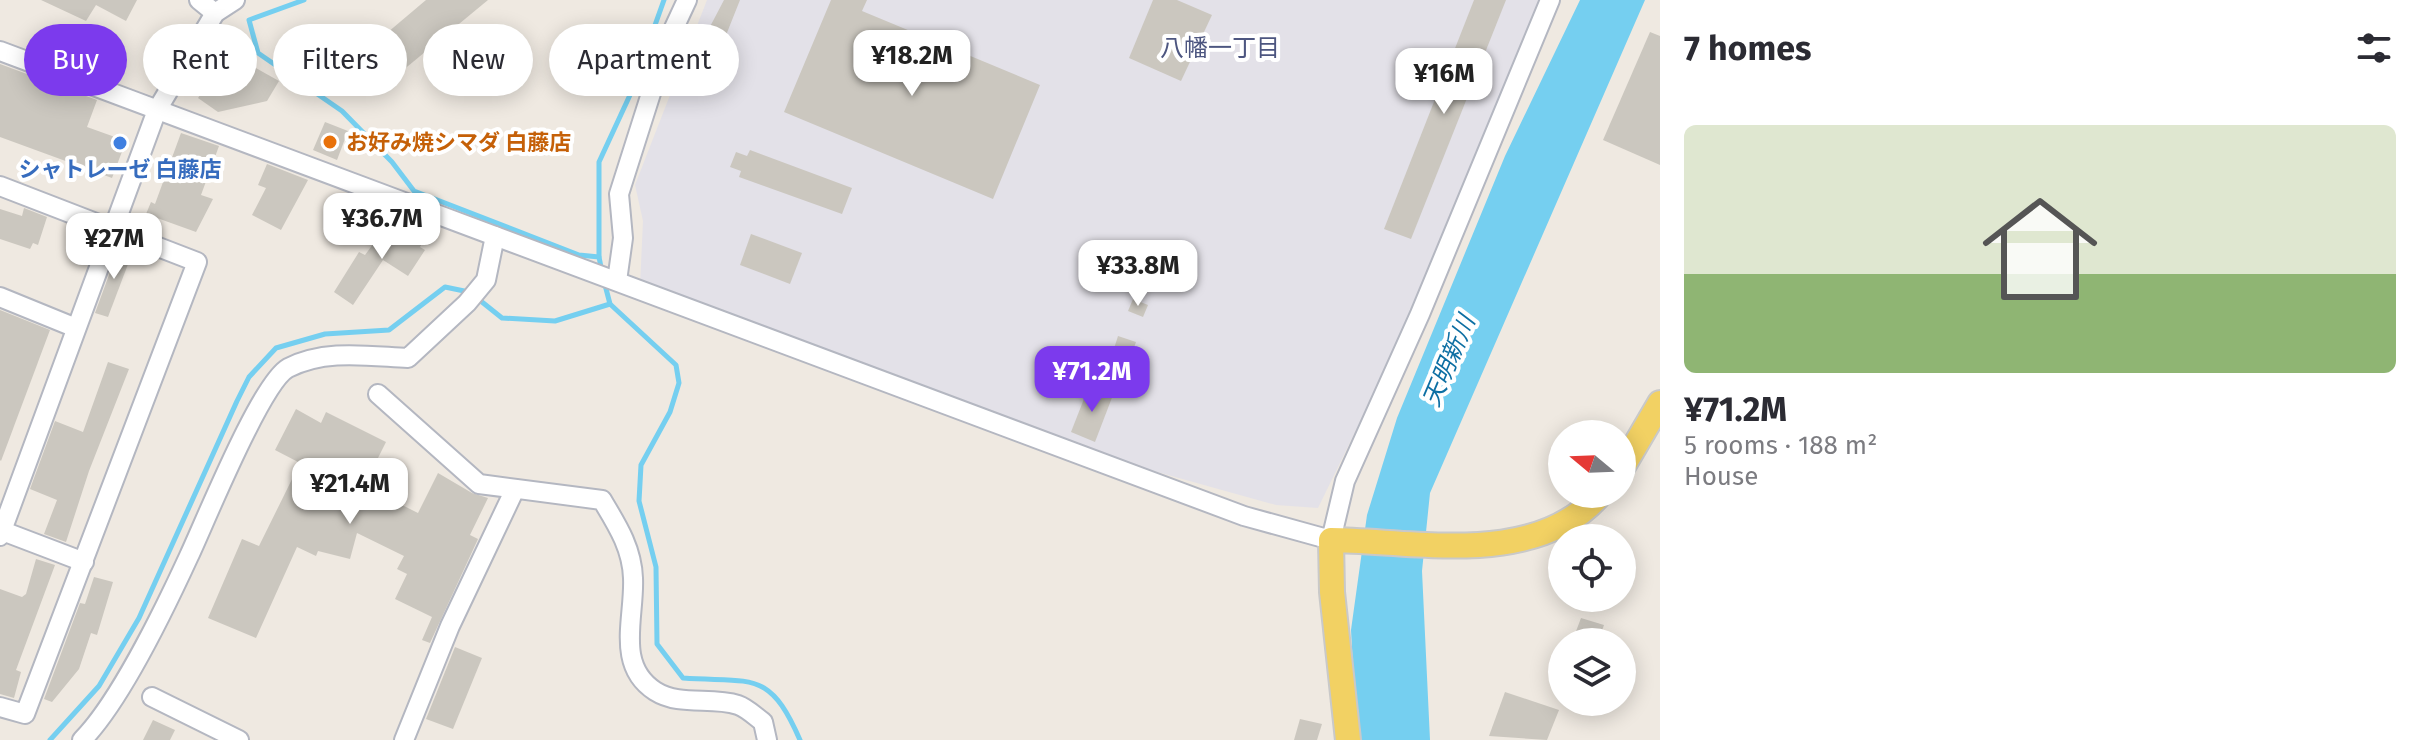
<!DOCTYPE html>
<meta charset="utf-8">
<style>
:root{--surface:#fff;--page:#f2f2f3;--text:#2b2b33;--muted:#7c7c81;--line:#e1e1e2;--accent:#7c3aed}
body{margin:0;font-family:"Fira Sans","Noto Sans JP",sans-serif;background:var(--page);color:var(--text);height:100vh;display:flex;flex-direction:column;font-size:30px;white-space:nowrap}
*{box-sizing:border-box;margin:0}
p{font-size:26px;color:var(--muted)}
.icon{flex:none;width:44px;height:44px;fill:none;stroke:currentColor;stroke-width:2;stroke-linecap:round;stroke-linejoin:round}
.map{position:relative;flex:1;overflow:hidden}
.side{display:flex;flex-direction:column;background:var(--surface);width:760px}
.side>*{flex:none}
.banner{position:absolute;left:24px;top:24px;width:760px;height:72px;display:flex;gap:16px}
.needle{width:52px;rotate:289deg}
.controls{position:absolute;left:1548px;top:420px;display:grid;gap:16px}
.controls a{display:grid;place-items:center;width:88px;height:88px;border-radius:50%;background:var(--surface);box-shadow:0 4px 20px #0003;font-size:40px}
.price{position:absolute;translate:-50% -68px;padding:0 18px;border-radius:16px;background:#fff;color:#222;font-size:26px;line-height:52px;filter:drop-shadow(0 2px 4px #0008)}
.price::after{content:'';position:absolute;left:50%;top:48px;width:24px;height:18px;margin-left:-12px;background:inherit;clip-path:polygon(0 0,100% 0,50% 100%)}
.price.current{background:var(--accent);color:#fff}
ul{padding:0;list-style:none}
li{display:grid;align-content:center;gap:16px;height:424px;padding:0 24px}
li+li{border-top:2px solid var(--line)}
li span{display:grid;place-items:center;height:248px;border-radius:12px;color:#555}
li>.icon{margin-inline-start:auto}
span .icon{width:144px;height:144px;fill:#fffc;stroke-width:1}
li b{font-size:34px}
h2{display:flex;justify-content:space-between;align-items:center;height:96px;padding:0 24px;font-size:34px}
.tag{padding:0 28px;border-radius:36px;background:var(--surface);box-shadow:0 4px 20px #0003;font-size:28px;line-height:72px}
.tag.current{background:var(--accent);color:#fff}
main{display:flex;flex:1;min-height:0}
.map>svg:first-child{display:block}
.industrial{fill:#e3e1e8}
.water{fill:#75cff0}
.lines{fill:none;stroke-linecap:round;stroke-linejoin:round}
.stream{stroke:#75cff0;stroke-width:5}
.building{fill:#cbc7bf}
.minor-casing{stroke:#b4b7c1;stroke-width:22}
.major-casing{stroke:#c9c9c9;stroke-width:28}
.minor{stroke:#fff;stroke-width:18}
.major{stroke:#f2d163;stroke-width:24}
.food-dot{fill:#e8710a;stroke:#fff;stroke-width:3}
.shop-dot{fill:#3f7fe0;stroke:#fff;stroke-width:3}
.labels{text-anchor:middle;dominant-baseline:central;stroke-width:8;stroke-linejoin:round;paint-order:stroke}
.food-label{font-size:22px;font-weight:bold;fill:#c56008;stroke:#fff;text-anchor:start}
.shop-label{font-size:22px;font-weight:bold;fill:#366cbe;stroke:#fff}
.neighbourhood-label{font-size:24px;fill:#4d5680;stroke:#fff}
.water-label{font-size:24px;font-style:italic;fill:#0d6fa3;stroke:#fff}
</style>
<main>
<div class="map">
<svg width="1660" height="740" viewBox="0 0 1660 740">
<rect width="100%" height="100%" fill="#efe9e1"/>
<path class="industrial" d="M 707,0 L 1546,0 L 1419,301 L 1318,508 L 1276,505 L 1100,456 L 640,286 L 643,221 L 635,185 Z"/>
<path class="water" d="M 1580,0 L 1645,0 L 1430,493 L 1422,571 L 1430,740 L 1357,740 L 1351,630 L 1367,515 L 1397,418 L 1505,156 Z"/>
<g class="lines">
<g class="stream">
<path d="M 304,0 L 249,20 L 258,53 L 342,111 L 392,162 L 414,191 L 579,255 L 599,257"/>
<path d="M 602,272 L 599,257 L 599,162 L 630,95 L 664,0"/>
<path d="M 604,281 L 610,304 L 676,365 L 679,383 L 670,412 L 641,465 L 639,501 L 656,567 L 657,644 L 683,678 C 753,683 769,669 800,740"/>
<path d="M 477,298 L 502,318 L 555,321 L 610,304"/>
<path d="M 50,740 L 99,686 L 139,618 L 237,401 L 249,377 L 276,348 L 325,334 L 389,330 L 445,287 L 469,292"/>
</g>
</g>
<g class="building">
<path d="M 41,0 L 137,0 L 126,21 L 96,5 L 86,21 Z"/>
<path d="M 426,0 L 488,0 L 379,90 L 355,60 Z"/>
<path d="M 724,0 L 740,0 L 705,88 L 690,82 L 706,41 L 703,40 Z"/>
<path d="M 831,0 L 867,0 L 862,11 L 1040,85 L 993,199 L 784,112 Z"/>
<path d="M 1153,0 L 1177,0 L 1212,15 L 1181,81 L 1129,58 Z"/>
<path d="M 1474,0 L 1506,0 L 1411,239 L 1384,229 Z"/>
<path d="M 1650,32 L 1660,36 L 1660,165 L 1603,140 Z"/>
<path d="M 229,53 L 279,81 L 267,101 L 218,112 L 198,98 Z"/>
<path d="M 0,64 L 97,100 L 87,127 L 126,141 L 112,178 L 0,137 Z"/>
<path d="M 325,122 L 348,131 L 337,160 L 313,150 Z"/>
<path d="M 181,133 L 219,146 L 201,195 L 213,199 L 196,232 L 146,214 L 151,202 L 155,204 Z"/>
<path d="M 750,150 L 852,188 L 842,214 L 739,177 L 741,171 L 730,167 L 736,152 L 747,156 Z"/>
<path d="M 267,164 L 308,180 L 281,230 L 252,215 L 266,188 L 258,185 Z"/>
<path d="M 24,208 L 47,217 L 38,245 L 33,243 L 30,249 L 0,239 L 0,209 L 22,216 Z"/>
<path d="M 407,224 L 427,234 L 420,247 L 425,250 L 408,276 L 383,260 L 353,305 L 334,292 L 359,252 L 365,255 L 382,232 L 397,243 Z"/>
<path d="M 751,234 L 802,253 L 790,284 L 740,265 Z"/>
<path d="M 120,245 L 133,251 L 108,317 L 95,313 Z"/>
<path d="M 1133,299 L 1148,305 L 1143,317 L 1128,311 Z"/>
<path d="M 0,310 L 50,330 L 1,461 L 0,460 Z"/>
<path d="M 1118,336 L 1136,342 L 1128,364 L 1111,358 Z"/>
<path d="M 108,362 L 129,369 L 89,471 L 66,542 L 44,534 L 57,500 L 30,489 L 55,421 L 83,432 Z"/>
<path d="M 1089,386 L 1113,395 L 1095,442 L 1071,432 Z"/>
<path d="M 296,409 L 321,423 L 326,412 L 386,442 L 364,486 L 418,513 L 438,473 L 472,493 L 488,498 L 470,535 L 478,539 L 430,643 L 422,640 L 432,617 L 395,599 L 407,574 L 397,569 L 404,556 L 357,533 L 350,559 L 318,551 L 316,556 L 297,547 L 256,638 L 208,618 L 242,539 L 259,546 L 300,463 L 275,450 Z"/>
<path d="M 36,559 L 55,565 L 16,670 L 21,672 L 14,698 L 0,694 L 0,589 L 22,597 L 26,594 Z"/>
<path d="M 94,577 L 113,582 L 97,635 L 91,633 L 79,669 L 52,702 L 44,699 L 80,603 L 85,604 Z"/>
<path d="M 1581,618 L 1604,625 L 1598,642 L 1572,642 Z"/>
<path d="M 455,647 L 482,658 L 453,729 L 426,719 Z"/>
<path d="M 1505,692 L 1559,710 L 1547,740 L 1489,736 Z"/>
<path d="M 1300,719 L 1322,724 L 1317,740 L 1294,740 Z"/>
<path d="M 153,720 L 175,730 L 170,740 L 143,740 Z"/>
</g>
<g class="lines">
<g class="minor-casing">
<g id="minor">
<path d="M 199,0 L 215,13"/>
<path d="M 0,51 L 1244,516 L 1331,540 L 1345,481 L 1420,314 L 1550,0"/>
<path d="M 0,186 L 197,262 L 25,714 L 0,707"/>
<path d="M 617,281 L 623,238 L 619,194 L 667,43 L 687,0"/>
<path d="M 0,297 L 76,328"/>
<path d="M 378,394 L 479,484 L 602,500 C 617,525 632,548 633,578 C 635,617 615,665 655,691 C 680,707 711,696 738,705 C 747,708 756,717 763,722 L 767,740"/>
<path d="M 0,530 L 84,562"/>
<path d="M 0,536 L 157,110 L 215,13 L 235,0"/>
<path d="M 152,697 L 239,740"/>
<path d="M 82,740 C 119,703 166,606 189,556 C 205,522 261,383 288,368 C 325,349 367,356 408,358 L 467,303 L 486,280 L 495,236"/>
<path d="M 404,740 L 450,626 L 515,489"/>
</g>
</g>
<g class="major-casing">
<g id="major">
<path d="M 1622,468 L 1660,403"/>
<path d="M 1348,740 L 1332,592 L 1331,540 C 1416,541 1537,568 1600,494"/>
</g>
</g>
<use href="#minor" class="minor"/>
<use href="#major" class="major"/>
</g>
<circle class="food-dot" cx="330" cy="142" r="8"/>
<circle class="shop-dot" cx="120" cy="143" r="8"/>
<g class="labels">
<g class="food-label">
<text x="346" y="142">お好み焼シマダ 白藤店</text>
</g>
<g class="shop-label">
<text x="120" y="169">シャトレーゼ 白藤店</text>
</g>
<g class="neighbourhood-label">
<text x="1220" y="48">八幡一丁目</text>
</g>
<g class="water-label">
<text transform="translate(1449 361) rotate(-67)">天明新川</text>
</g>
</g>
</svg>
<div class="controls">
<a><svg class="needle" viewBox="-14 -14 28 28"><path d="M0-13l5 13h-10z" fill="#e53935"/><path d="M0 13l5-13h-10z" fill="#7c7c81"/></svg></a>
<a><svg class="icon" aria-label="locate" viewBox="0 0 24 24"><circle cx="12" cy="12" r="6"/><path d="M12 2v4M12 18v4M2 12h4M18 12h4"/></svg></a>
<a><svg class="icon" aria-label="layers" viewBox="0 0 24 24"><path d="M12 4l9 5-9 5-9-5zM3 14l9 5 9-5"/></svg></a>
</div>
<b class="price" style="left:912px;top:98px">¥18.2M</b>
<b class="price" style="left:1444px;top:116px">¥16M</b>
<b class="price" style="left:382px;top:261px">¥36.7M</b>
<b class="price" style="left:114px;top:281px">¥27M</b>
<b class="price" style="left:1138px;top:308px">¥33.8M</b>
<b class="price current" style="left:1092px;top:414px">¥71.2M</b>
<b class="price" style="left:350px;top:526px">¥21.4M</b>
<div class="banner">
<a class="tag current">Buy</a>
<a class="tag">Rent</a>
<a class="tag">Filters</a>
<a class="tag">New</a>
<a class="tag">Apartment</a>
</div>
</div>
<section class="side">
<h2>7 homes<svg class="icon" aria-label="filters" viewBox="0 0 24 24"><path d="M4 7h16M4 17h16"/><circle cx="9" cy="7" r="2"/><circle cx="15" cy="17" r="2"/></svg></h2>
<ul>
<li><span style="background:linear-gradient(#dfe7d0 60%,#8fb573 0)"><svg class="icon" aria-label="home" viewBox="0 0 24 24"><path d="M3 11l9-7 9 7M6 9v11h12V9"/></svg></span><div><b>¥71.2M</b><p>5 rooms · 188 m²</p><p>House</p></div></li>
</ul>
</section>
</main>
